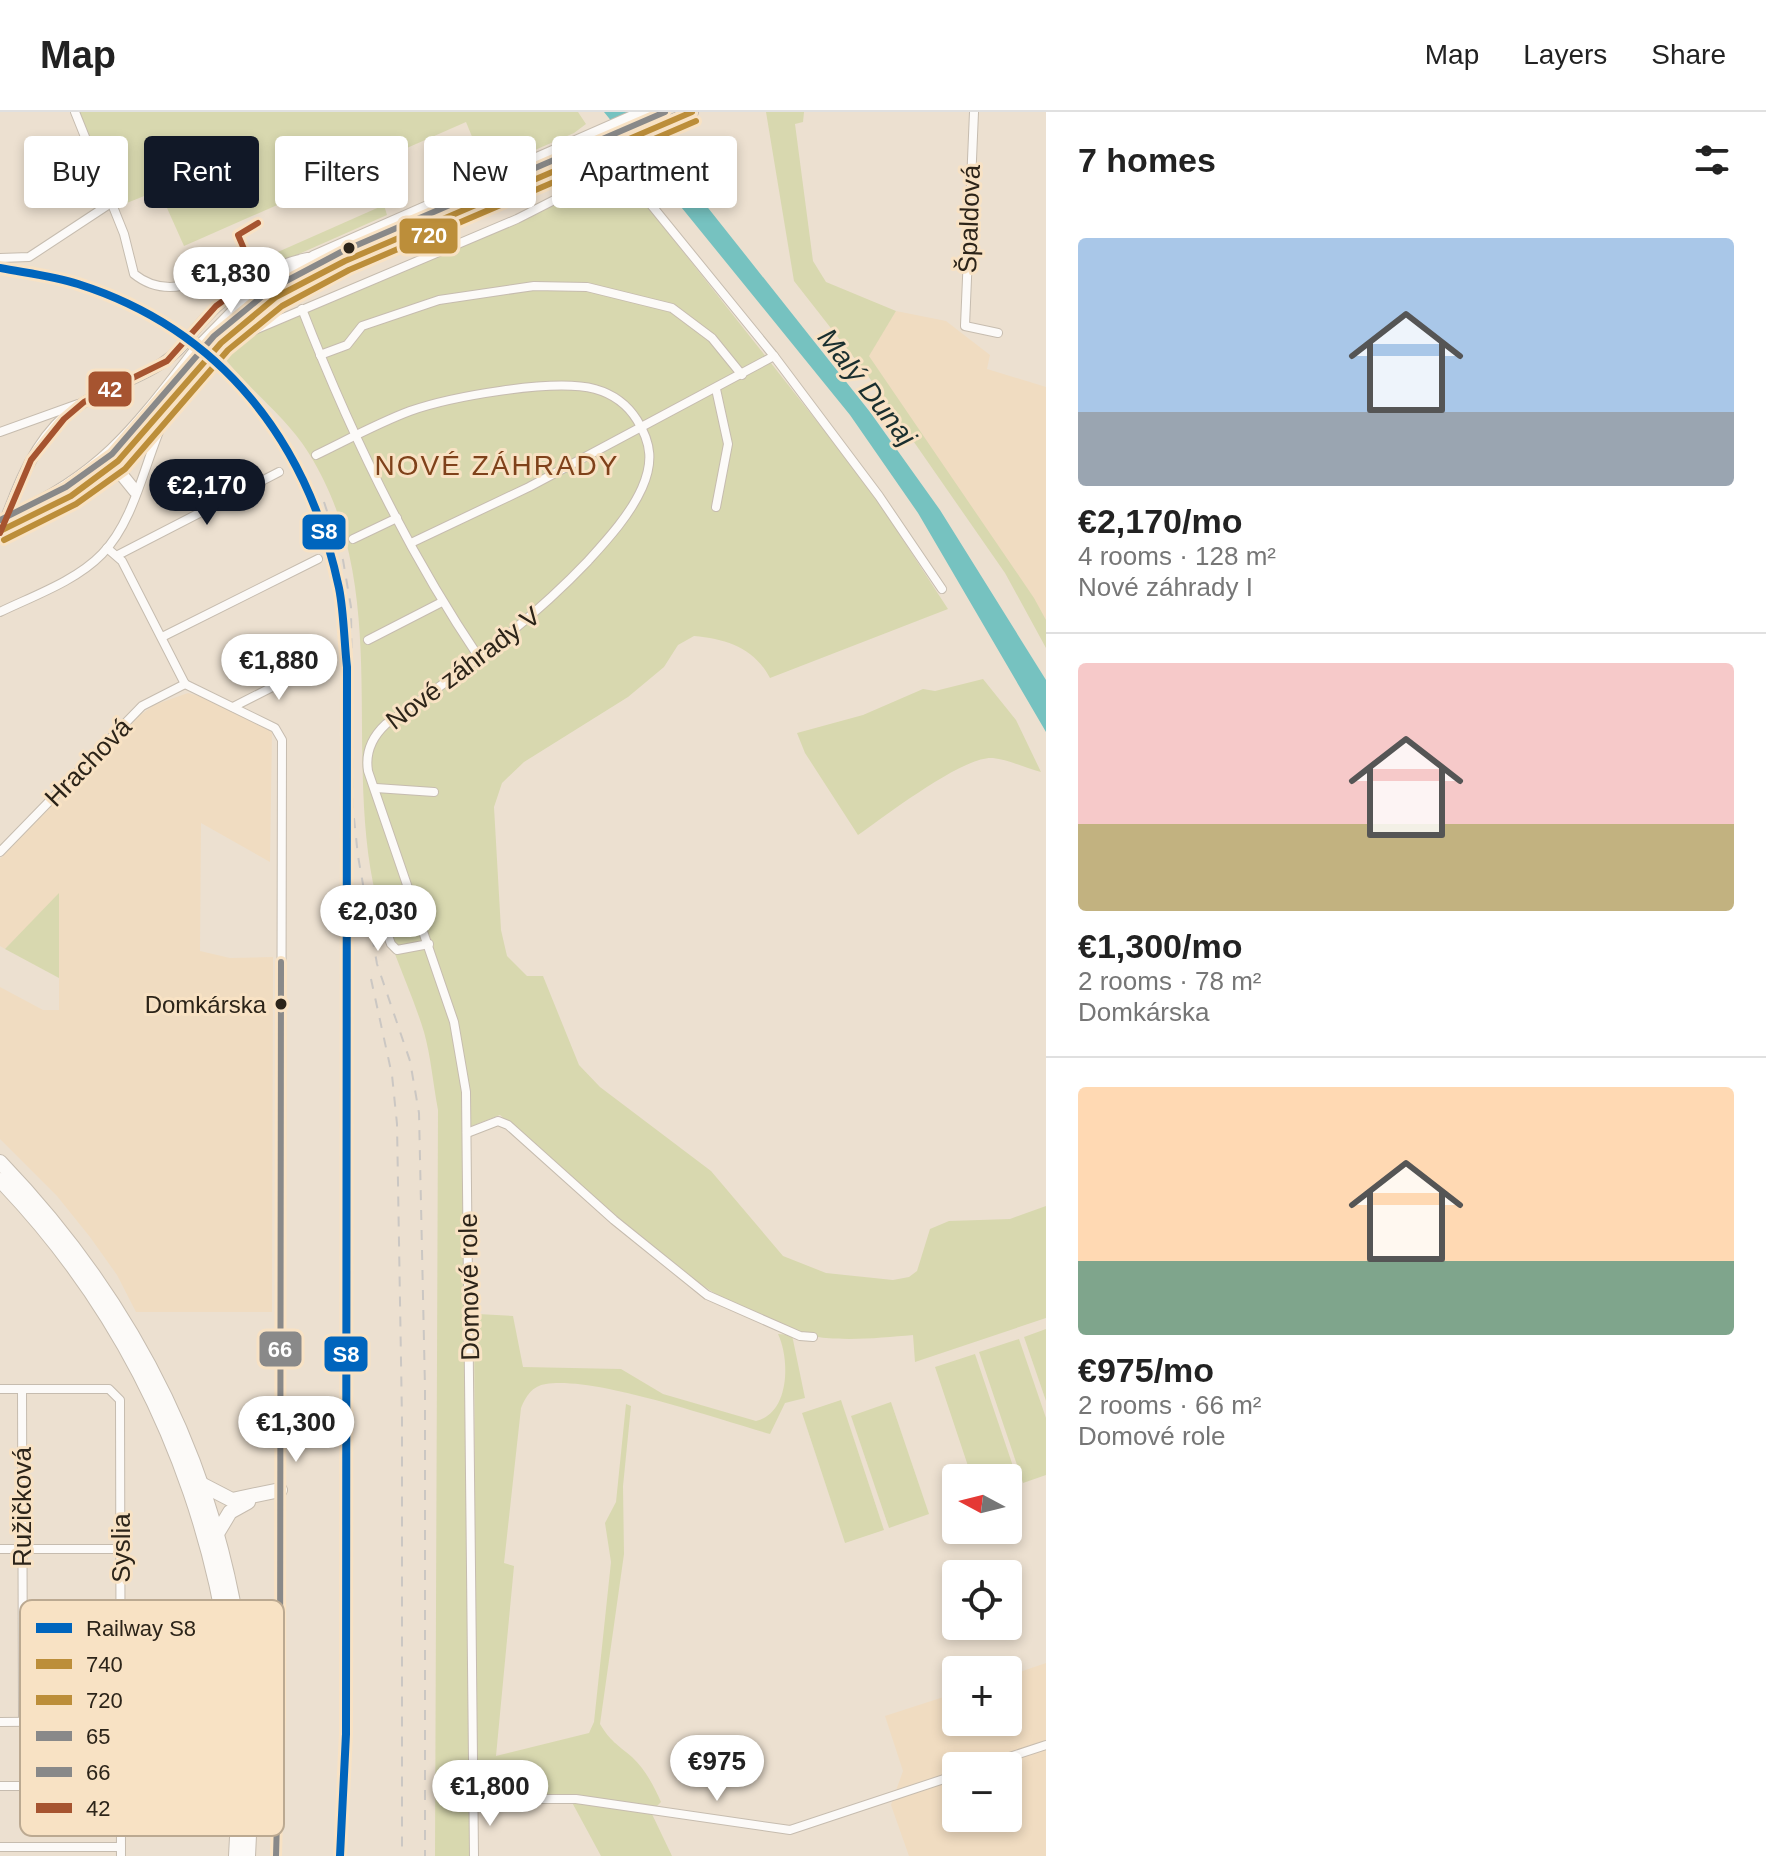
<!DOCTYPE html>
<meta charset="utf-8">
<style>
:root{--surface:#fff;--page:#f2f2f2;--text:#222;--muted:#767676;--line:#e0e0e0;--accent:#111827}
body{margin:0;font-family:Arial,sans-serif;background:var(--page);color:var(--text);height:100vh;display:flex;flex-direction:column;font-size:30px;white-space:nowrap}
*{box-sizing:border-box;margin:0}
p{font-size:26px;color:var(--muted)}
.icon{flex:none;width:44px;height:44px;fill:none;stroke:currentColor;stroke-width:2;stroke-linecap:round;stroke-linejoin:round}
.map{position:relative;flex:1;overflow:hidden}
.sheet{display:flex;flex-direction:column;background:var(--surface);width:720px}
.sheet>*{flex:none}
.guide{position:absolute;left:24px;top:24px;width:760px;height:72px;display:flex;gap:16px}
.needle{width:52px;rotate:277deg}
.controls{position:absolute;left:942px;top:1352px;display:grid;gap:16px}
.controls a{display:grid;place-items:center;width:80px;height:80px;border-radius:8px;background:var(--surface);box-shadow:0 4px 12px #0003;font-size:40px}
.price{position:absolute;translate:-50% -68px;padding:0 18px;border-radius:28px;background:#fff;color:#222;font-size:26px;line-height:52px;filter:drop-shadow(0 2px 4px #0008)}
.price::after{content:'';position:absolute;left:50%;top:48px;width:24px;height:18px;margin-left:-12px;background:inherit;clip-path:polygon(0 0,100% 0,50% 100%)}
.price.active{background:var(--accent);color:#fff}
ul{padding:0;list-style:none}
li{display:grid;align-content:center;gap:16px;height:424px;padding:0 32px}
li+li{border-top:2px solid var(--line)}
li span{display:grid;place-items:center;height:248px;border-radius:8px;color:#555}
li>.icon{margin-inline-start:auto}
span .icon{width:144px;height:144px;fill:#fffc;stroke-width:1}
li b{font-size:34px}
h2{display:flex;justify-content:space-between;align-items:center;height:96px;padding:0 32px;font-size:34px}
.tag{padding:0 28px;border-radius:8px;background:var(--surface);box-shadow:0 4px 12px #0003;font-size:28px;line-height:72px}
.tag.active{background:var(--accent);color:#fff}
header{display:flex;align-items:center;gap:48px;box-sizing:border-box;height:112px;padding:0 40px;background:var(--surface);border-bottom:2px solid var(--line)}
header strong{font-size:38px}
nav{display:flex;gap:44px;margin-inline-start:auto;font-size:28px}
main{display:flex;flex:1;min-height:0}
.map>svg:first-child{display:block}
.built{fill:#f0dcc1;fill-rule:evenodd}
.green{fill:#d8d8af}
.water{fill:#76c2c0}
.lines{fill:none;stroke-linecap:round;stroke-linejoin:round}
.minor-casing{stroke:#c6bcaf;stroke-width:10}
.tertiary-casing{stroke:#c6bcaf;stroke-width:12}
.primary-casing{stroke:#c6bcaf;stroke-width:14}
.motorway-casing{stroke:#c6bcaf;stroke-width:16}
.minor{stroke:#fcfaf8;stroke-width:8}
.tertiary{stroke:#fcfaf8;stroke-width:10}
.primary{stroke:#fcfaf8;stroke-width:12}
.motorway{stroke:#fcfaf8;stroke-width:14}
.rail{stroke:#cbc7c3;stroke-width:2;stroke-dasharray:10 10;stroke-linecap:butt}
.tertiary-bridge-casing{stroke:#c6bcaf;stroke-width:12;stroke-linecap:butt}
.tertiary-bridge{stroke:#fcfaf8;stroke-width:10}
.bus-1-casing{stroke:#f8e2c4;stroke-width:12}
.bus-2-casing{stroke:#f8e2c4;stroke-width:12}
.bus-3-casing{stroke:#f8e2c4;stroke-width:12}
.bus-4-casing{stroke:#f8e2c4;stroke-width:12}
.bus-5-casing{stroke:#f8e2c4;stroke-width:12}
.bus-1{stroke:#bc8e3a;stroke-width:6}
.bus-2{stroke:#bc8e3a;stroke-width:6}
.bus-3{stroke:#898989;stroke-width:6}
.bus-4{stroke:#898989;stroke-width:6}
.bus-5{stroke:#a65430;stroke-width:6}
.rail-1-casing{stroke:#f8e2c4;stroke-width:14}
.rail-1{stroke:#0065bd;stroke-width:8}
.bus-dot{fill:#2c2419;stroke:#f8e2c4;stroke-width:3}
.labels{text-anchor:middle;dominant-baseline:central;stroke-width:6;stroke-linejoin:round;paint-order:stroke}
.bus-label{font-size:24px;fill:#2c2419;stroke:#f8e2c4;text-anchor:end}
.street-label{font-size:26px;fill:#2c2419;stroke:#f8e2c4}
.water-label{font-size:28px;font-style:italic;fill:#1a2f2f;stroke:#f8e2c4}
.neighbourhood-label{font-size:28px;letter-spacing:2px;fill:#7f411a;stroke:#f8e2c4}
.key{fill:#f8e2c4;stroke:#bba991;stroke-width:2}
.key-label{font-size:22px;fill:#2c2419}
.line-badge{stroke:#f8e2c4;stroke-width:3}
.badge-label{font-size:22px;text-anchor:middle;font-weight:bold;fill:#fff}
</style>
<header>
<strong>Map</strong>
<nav><a>Map</a><a>Layers</a><a>Share</a></nav>
</header>
<main>
<div class="map">
<svg width="1046" height="1744" viewBox="0 0 1046 1744">
<rect width="100%" height="100%" fill="#ece0d0"/>
<g class="built">
<path d="M 896,199 L 946,209 L 990,243 L 987,257 L 1046,275 L 1046,508 L 868,243 Z"/>
<path d="M 188,581 L 206,586 L 272,620 L 270,750 L 201,711 L 200,839 L 230,846 L 273,845 L 272,1200 L 136,1200 L 117,1163 L 90,1125 L 57,1084 L 0,1027 L 0,875 L 43,898 L 59,898 L 59,783 L 5,837 L 0,834 L 0,747 L 139,604 L 154,593 Z"/>
<path d="M 1046,1551 L 1046,1744 L 909,1744 L 891,1693 L 903,1659 L 885,1604 L 956,1581 L 956,1610 L 1008,1610 L 1008,1564 ZM 956,1654 L 1008,1654 L 1008,1706 L 956,1706 Z"/>
</g>
<g class="green">
<path d="M 79,0 L 578,0 L 586,12 L 574,21 L 443,78 L 439,69 L 482,49 L 466,10 L 184,134 L 159,78 L 117,95 Z"/>
<path d="M 766,0 L 804,0 L 803,10 L 795,12 L 813,149 L 826,170 L 896,199 L 869,244 L 1034,486 L 1046,508 L 1046,536 L 1005,461 L 866,261 L 794,169 Z"/>
<path d="M 584,31 L 587,35 L 581,39 L 382,128 L 379,123 Z"/>
<path d="M 621,61 L 868,374 L 948,497 L 770,566 C 754,536 727,527 694,524 L 678,533 L 664,555 L 628,585 L 524,650 L 502,671 L 494,695 L 501,818 L 507,844 L 527,864 L 543,864 L 579,953 L 600,975 L 711,1059 L 783,1144 L 826,1161 L 893,1168 L 909,1165 L 917,1159 L 930,1117 L 949,1109 L 1010,1107 L 1046,1094 L 1046,1206 L 915,1250 L 913,1223 C 877,1226 834,1231 798,1221 C 696,1191 579,1074 500,1003 L 464,1017 L 469,1269 L 470,1744 L 435,1744 L 438,998 C 433,972 431,945 424,920 C 409,871 383,822 373,771 C 345,628 391,471 308,340 C 285,303 246,276 220,240 L 238,227 L 525,107 Z"/>
<path d="M 384,93 L 387,103 L 265,157 L 261,152 L 262,147 Z"/>
<path d="M 365,128 L 368,136 C 312,161 267,181 221,224 C 192,251 132,345 102,355 C 149,306 186,246 237,202 C 275,169 320,150 365,128 Z"/>
<path d="M 983,567 L 1016,608 L 1041,660 C 1026,656 1009,648 993,646 C 964,643 884,705 858,723 L 805,641 L 797,621 L 863,603 L 923,577 L 935,579 Z"/>
<path d="M 59,781 L 59,866 L 5,837 Z"/>
<path d="M 474,1178 L 478,1202 L 513,1204 L 523,1255 L 621,1257 L 663,1282 L 756,1309 C 790,1301 790,1247 778,1222 L 792,1223 L 805,1286 L 785,1291 L 770,1322 C 717,1307 595,1264 546,1272 C 532,1274 526,1284 521,1296 L 504,1451 L 514,1454 L 496,1644 L 589,1621 L 594,1610 L 611,1450 L 605,1411 L 616,1390 L 626,1292 L 631,1294 L 623,1374 L 624,1442 L 600,1612 C 610,1629 618,1633 632,1645 C 645,1657 654,1674 661,1690 L 651,1700 L 672,1744 L 601,1744 L 568,1683 L 476,1683 Z"/>
<path d="M 1046,1217 L 1046,1289 L 1024,1225 Z"/>
<path d="M 1019,1227 L 1046,1306 L 1046,1363 L 1023,1371 L 979,1240 Z"/>
<path d="M 975,1242 L 1019,1372 L 1008,1376 L 1008,1366 L 972,1366 L 935,1255 Z"/>
<path d="M 841,1288 L 884,1418 L 845,1431 L 802,1301 Z"/>
<path d="M 891,1290 L 929,1402 L 889,1416 L 851,1304 Z"/>
</g>
<path class="water" d="M 604,0 L 632,0 L 870,300 L 940,398 L 1046,568 L 1046,620 L 918,401 L 850,303 Z"/>
<g class="lines">
<g class="minor-casing">
<g id="minor">
<path d="M 75,0 L 124,122 L 134,162 C 171,192 211,163 248,146 L 256,165"/>
<path d="M 974,0 L 965,214 L 998,221"/>
<path d="M 0,146 L 29,145 L 111,91"/>
<path d="M 302,197 C 349,318 407,439 480,547"/>
<path d="M 231,228 L 517,107 L 617,56 L 631,68 L 774,244 L 879,384 L 942,477"/>
<path d="M 320,243 L 347,233 L 362,214 L 439,188 L 534,174 L 587,175 L 672,196 L 712,226 L 742,263"/>
<path d="M 0,320 L 78,292"/>
<path d="M 316,343 C 347,328 378,311 410,299 C 450,285 553,266 595,277 C 613,282 627,292 637,308 C 652,332 653,351 642,376 C 630,403 607,428 588,449 C 527,513 459,562 386,612 C 372,625 365,640 368,659 L 454,910 L 466,980 L 474,1744"/>
<path d="M 716,395 L 728,332 L 716,277"/>
<path d="M 353,427 L 397,406"/>
<path d="M 411,431 L 529,375 L 774,244"/>
<path d="M 107,436 L 122,449 L 185,572"/>
<path d="M 118,443 L 279,360"/>
<path d="M 0,500 C 33,484 76,469 102,442 C 136,407 145,347 166,303"/>
<path d="M 162,525 L 318,447"/>
<path d="M 368,528 L 442,490"/>
<path d="M 185,572 L 275,616 L 282,628 L 280,1604 L 276,1744"/>
<path d="M 233,595 L 310,556"/>
<path d="M 376,676 L 434,680"/>
<path d="M 0,740 L 142,594 L 185,572"/>
<path d="M 371,778 L 391,832 L 397,838 L 429,832"/>
<path d="M 467,1021 L 498,1009 L 508,1013 L 614,1108 L 707,1183 L 800,1224 L 813,1225"/>
<path d="M 0,1277 L 109,1277 L 120,1288 L 121,1744"/>
<path d="M 22,1277 L 23,1609"/>
<path d="M 0,1437 L 121,1437"/>
<path d="M 0,1610 L 122,1609"/>
<path d="M 982,1654 L 1046,1633"/>
<path d="M 0,1674 L 121,1674"/>
<path d="M 474,1687 L 576,1687 L 790,1718 L 956,1663"/>
<path d="M 0,1735 L 121,1735"/>
</g>
</g>
<g class="tertiary-casing">
<g id="tertiary">
<path d="M 190,224 C 220,186 259,156 308,146"/>
<path d="M 15,383 C 29,347 52,308 86,289 C 120,270 158,262 184,232"/>
</g>
</g>
<g class="primary-casing">
<g id="primary">
<path d="M 201,233 L 244,189 L 314,145 L 644,0"/>
<path d="M 212,241 L 254,201 L 320,163 L 692,0"/>
<path d="M 107,359 L 122,363 L 135,379"/>
<path d="M 13,403 C 102,363 136,316 194,241"/>
<path d="M 9,415 C 35,403 63,392 87,376 C 134,342 168,293 205,249"/>
</g>
</g>
<g class="motorway-casing">
<g id="motorway">
<path d="M 0,1050 C 186,1244 265,1478 248,1744"/>
<path d="M 0,1068 C 175,1250 254,1494 236,1744"/>
<path d="M 203,1373 L 232,1388 L 280,1378"/>
<path d="M 218,1420 L 230,1400 L 248,1390"/>
</g>
</g>
<use href="#minor" class="minor"/>
<use href="#tertiary" class="tertiary"/>
<use href="#primary" class="primary"/>
<use href="#motorway" class="motorway"/>
<g class="rail">
<path d="M 324,390 L 343,448 L 351,495 L 353,697 L 358,744 L 377,852 L 410,949 L 419,1001 L 425,1276 L 425,1744"/>
<path d="M 371,867 L 392,963 L 397,1012 L 402,1307 L 402,1744"/>
</g>
<g class="tertiary-bridge-casing">
<path id="tertiary-bridge" d="M 0,421 L 15,383"/>
</g>
<use href="#tertiary-bridge" class="tertiary-bridge"/>
<g class="bus-1-casing">
<path id="bus-1" d="M 0,419 L 71,384 L 118,349 L 221,231 L 276,185 L 345,149 L 692,0"/>
</g>
<g class="bus-2-casing">
<path id="bus-2" d="M 4,428 L 76,392 L 125,357 L 228,238 L 282,194 L 349,158 L 696,9"/>
</g>
<g class="bus-3-casing">
<path id="bus-3" d="M 0,408 L 66,375 L 112,342 L 214,224 L 271,177 L 341,140 L 665,0"/>
</g>
<g class="bus-4-casing">
<path id="bus-4" d="M 276,1744 L 280,1604 L 281,850"/>
</g>
<g class="bus-5-casing">
<g id="bus-5">
<path d="M 256,165 L 238,123 L 258,111"/>
<path d="M 0,421 L 31,348 L 64,307 L 84,290 L 167,249 L 216,194 L 256,165"/>
</g>
</g>
<use href="#bus-1" class="bus-1"/>
<use href="#bus-2" class="bus-2"/>
<use href="#bus-3" class="bus-3"/>
<use href="#bus-4" class="bus-4"/>
<use href="#bus-5" class="bus-5"/>
<g class="rail-1-casing">
<path id="rail-1" d="M 0,156 C 26,161 53,164 78,172 C 222,218 308,330 339,476 C 344,501 344,529 347,555 L 346,1622 L 340,1744"/>
</g>
<use href="#rail-1" class="rail-1"/>
</g>
<g class="bus-dot">
<circle cx="349" cy="136" r="7"/>
<circle cx="281" cy="892" r="7"/>
</g>
<g class="labels">
<g class="bus-label">
<text x="266" y="892">Domkárska</text>
</g>
<g class="street-label">
<text transform="translate(969 107) rotate(-88)">Špaldová</text>
<text transform="translate(463 556) rotate(-37)">Nové záhrady V</text>
<text transform="translate(88 650) rotate(-46)">Hrachová</text>
<text transform="translate(469 1175) rotate(-91)">Domové role</text>
<text transform="translate(22 1395) rotate(-90)">Ružičková</text>
<text transform="translate(121 1436) rotate(-90)">Syslia</text>
</g>
<g class="water-label">
<text transform="translate(867 275) rotate(52)">Malý Dunaj</text>
</g>
<g class="neighbourhood-label">
<text x="497" y="353">NOVÉ ZÁHRADY</text>
</g>
</g>
<rect x="20" y="1488" width="264" height="236" rx="12" class="key"/>
<rect x="36" y="1511" width="36" height="10" fill="#0065bd"/>
<rect x="36" y="1547" width="36" height="10" fill="#bc8e3a"/>
<rect x="36" y="1583" width="36" height="10" fill="#bc8e3a"/>
<rect x="36" y="1619" width="36" height="10" fill="#898989"/>
<rect x="36" y="1655" width="36" height="10" fill="#898989"/>
<rect x="36" y="1691" width="36" height="10" fill="#a65430"/>
<g class="key-label">
<text x="86" y="1524">Railway S8</text>
<text x="86" y="1560">740</text>
<text x="86" y="1596">720</text>
<text x="86" y="1632">65</text>
<text x="86" y="1668">66</text>
<text x="86" y="1704">42</text>
</g>
<g class="line-badge">
<rect x="398" y="105" width="61" height="38" rx="8" fill="#bc8e3a"/>
<rect x="87" y="258" width="46" height="38" rx="8" fill="#a65430"/>
<rect x="301" y="401" width="46" height="38" rx="8" fill="#0065bd"/>
<rect x="258" y="1218" width="45" height="38" rx="8" fill="#898989"/>
<rect x="323" y="1223" width="46" height="38" rx="8" fill="#0065bd"/>
</g>
<g class="badge-label">
<text x="429" y="131">720</text>
<text x="110" y="285">42</text>
<text x="324" y="427">S8</text>
<text x="280" y="1245">66</text>
<text x="346" y="1250">S8</text>
</g>
</svg>
<div class="controls">
<a><svg class="needle" viewBox="-14 -14 28 28"><path d="M0-13l5 13h-10z" fill="#e53935"/><path d="M0 13l5-13h-10z" fill="#767676"/></svg></a>
<a><svg class="icon" aria-label="locate" viewBox="0 0 24 24"><circle cx="12" cy="12" r="6"/><path d="M12 2v4M12 18v4M2 12h4M18 12h4"/></svg></a>
<a>+</a>
<a>−</a>
</div>
<b class="price" style="left:231px;top:203px">€1,830</b>
<b class="price active" style="left:207px;top:415px">€2,170</b>
<b class="price" style="left:279px;top:590px">€1,880</b>
<b class="price" style="left:378px;top:841px">€2,030</b>
<b class="price" style="left:296px;top:1352px">€1,300</b>
<b class="price" style="left:717px;top:1691px">€975</b>
<b class="price" style="left:490px;top:1716px">€1,800</b>
<div class="guide">
<a class="tag">Buy</a>
<a class="tag active">Rent</a>
<a class="tag">Filters</a>
<a class="tag">New</a>
<a class="tag">Apartment</a>
</div>
</div>
<section class="sheet">
<h2>7 homes<svg class="icon" aria-label="filters" viewBox="0 0 24 24"><path d="M4 7h16M4 17h16"/><circle cx="9" cy="7" r="2"/><circle cx="15" cy="17" r="2"/></svg></h2>
<ul>
<li><span style="background:linear-gradient(#a9c7e8 70%,#9aa5b1 0)"><svg class="icon" aria-label="home" viewBox="0 0 24 24"><path d="M3 11l9-7 9 7M6 9v11h12V9"/></svg></span><div><b>€2,170/mo</b><p>4 rooms · 128 m²</p><p>Nové záhrady I</p></div></li>
<li><span style="background:linear-gradient(#f6c9c9 65%,#c2b280 0)"><svg class="icon" aria-label="home" viewBox="0 0 24 24"><path d="M3 11l9-7 9 7M6 9v11h12V9"/></svg></span><div><b>€1,300/mo</b><p>2 rooms · 78 m²</p><p>Domkárska</p></div></li>
<li><span style="background:linear-gradient(#ffd9b3 70%,#7fa58c 0)"><svg class="icon" aria-label="home" viewBox="0 0 24 24"><path d="M3 11l9-7 9 7M6 9v11h12V9"/></svg></span><div><b>€975/mo</b><p>2 rooms · 66 m²</p><p>Domové role</p></div></li>
</ul>
</section>
</main>
